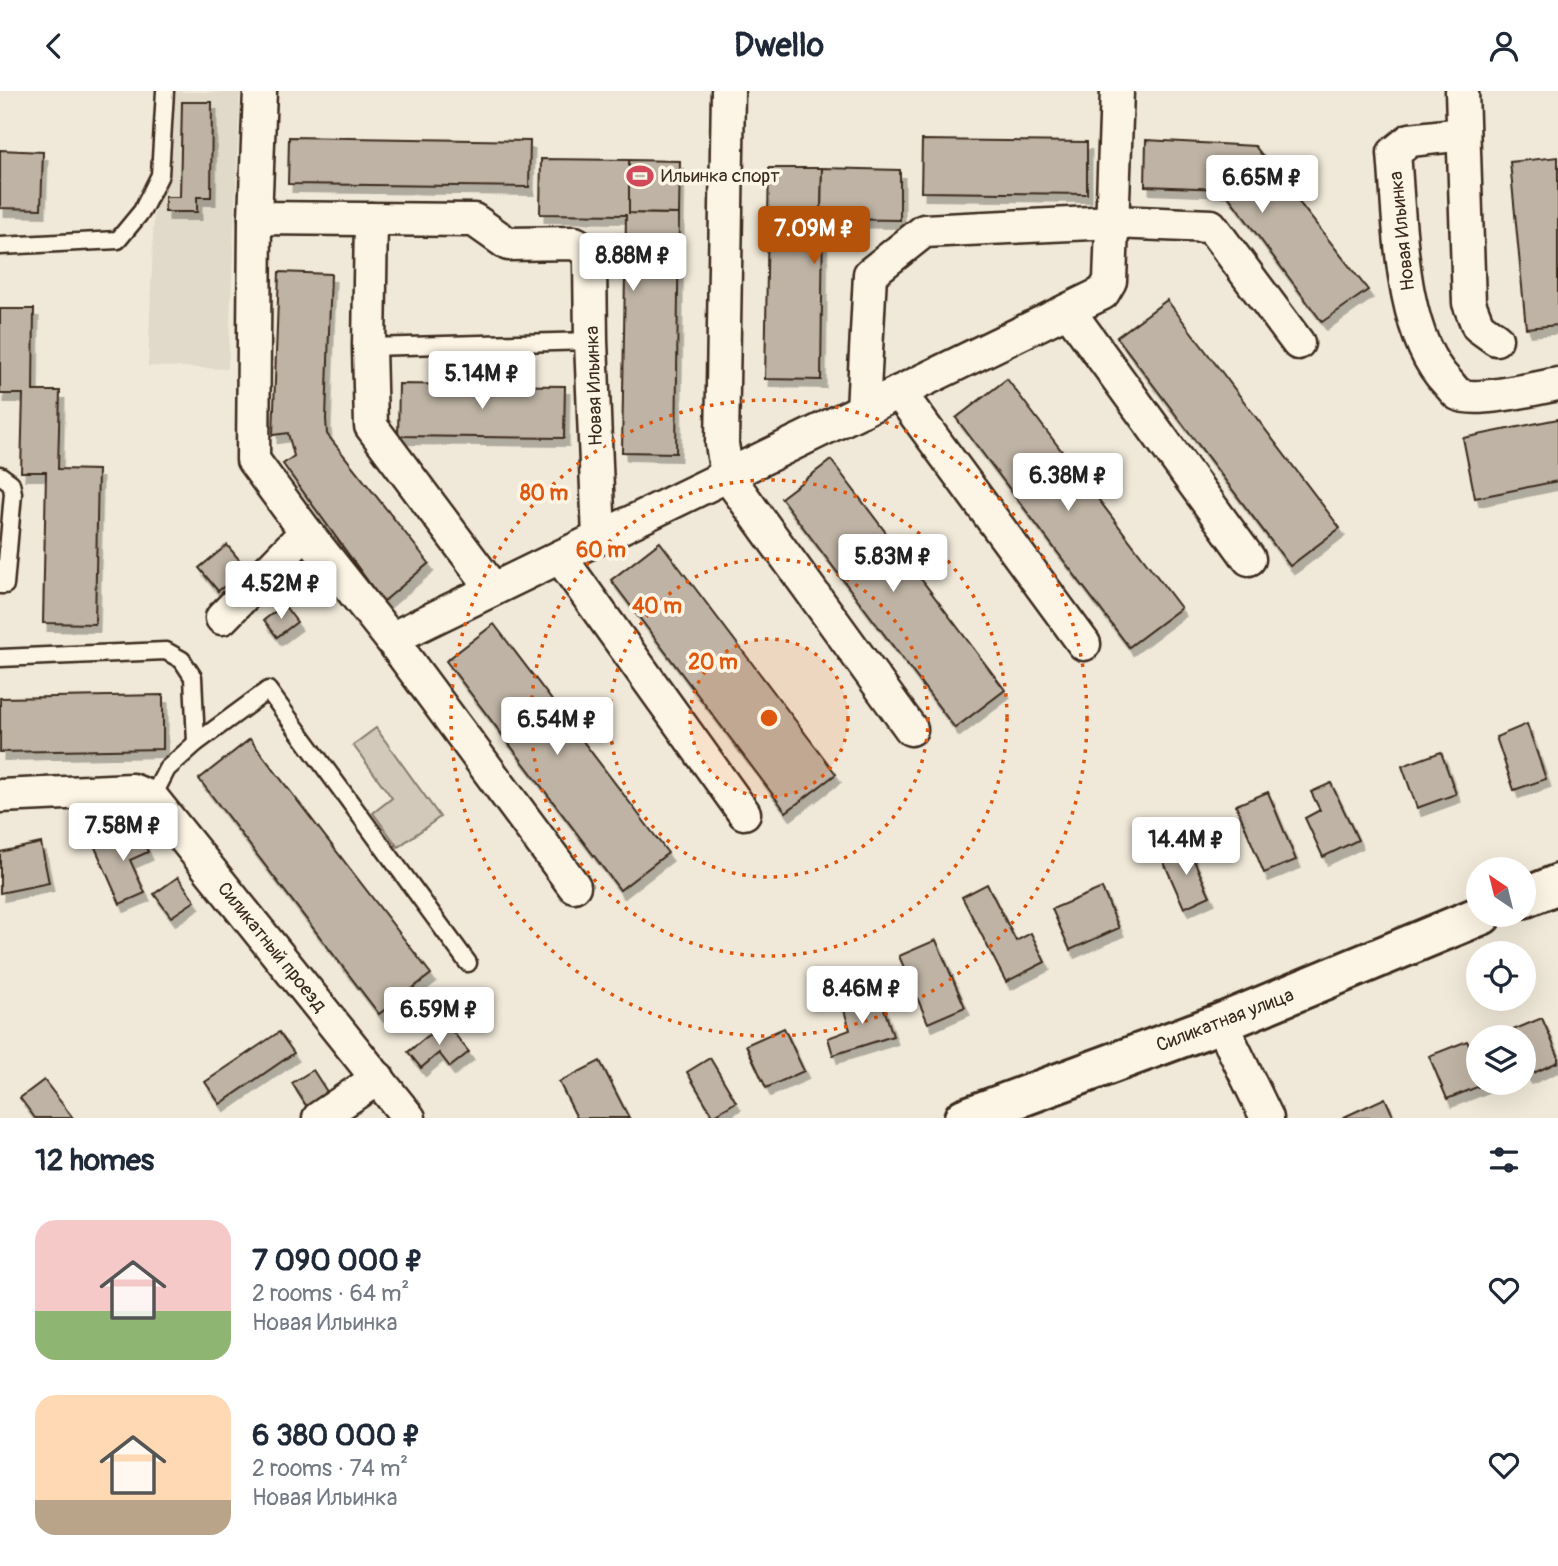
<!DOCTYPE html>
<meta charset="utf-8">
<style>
:root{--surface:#fff;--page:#f2f2f3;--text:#1f2937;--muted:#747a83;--accent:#b45309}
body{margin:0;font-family:Pangolin,sans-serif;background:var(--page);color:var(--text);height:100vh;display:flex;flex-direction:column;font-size:26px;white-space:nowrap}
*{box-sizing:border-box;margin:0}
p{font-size:23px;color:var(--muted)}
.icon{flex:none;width:38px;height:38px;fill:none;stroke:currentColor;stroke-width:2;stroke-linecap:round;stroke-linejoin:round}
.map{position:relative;height:1027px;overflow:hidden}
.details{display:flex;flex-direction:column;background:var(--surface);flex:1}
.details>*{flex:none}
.needle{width:46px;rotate:325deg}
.buttons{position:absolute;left:1466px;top:766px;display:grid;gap:14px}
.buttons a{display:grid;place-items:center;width:70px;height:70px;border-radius:50%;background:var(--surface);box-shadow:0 7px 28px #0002;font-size:35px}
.price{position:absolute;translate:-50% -60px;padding:0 16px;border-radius:7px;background:#fff;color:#222;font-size:23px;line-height:46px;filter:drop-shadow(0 2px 4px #0008)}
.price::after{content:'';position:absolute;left:50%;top:42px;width:21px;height:16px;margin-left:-10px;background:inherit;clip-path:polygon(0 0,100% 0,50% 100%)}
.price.on{background:var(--accent);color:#fff}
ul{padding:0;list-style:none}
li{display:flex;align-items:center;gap:21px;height:175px;padding:0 35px}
li span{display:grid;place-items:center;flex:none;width:196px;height:140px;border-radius:21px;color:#555}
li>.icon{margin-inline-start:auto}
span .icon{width:84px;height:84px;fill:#fffc;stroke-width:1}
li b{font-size:30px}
h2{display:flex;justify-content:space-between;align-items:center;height:84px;padding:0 35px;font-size:30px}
header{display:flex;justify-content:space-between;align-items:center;height:91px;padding:0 35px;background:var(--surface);font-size:32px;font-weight:800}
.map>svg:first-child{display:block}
.built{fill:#e1d9c9}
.green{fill:#d2c9ba;stroke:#867a6c;stroke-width:2}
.building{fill:#beb3a4;stroke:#3b2a1e;stroke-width:2;filter:url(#shadow)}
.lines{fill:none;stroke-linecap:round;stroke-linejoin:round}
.service-casing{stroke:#3b2a1e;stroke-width:21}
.minor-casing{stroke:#3b2a1e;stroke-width:37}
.tertiary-casing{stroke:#3b2a1e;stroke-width:44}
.service{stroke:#fcf5e5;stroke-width:16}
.minor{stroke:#fcf5e5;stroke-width:32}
.tertiary{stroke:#fcf5e5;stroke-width:38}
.ring{fill:none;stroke:#df570d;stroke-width:3.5;stroke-dasharray:3.5 7}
.labels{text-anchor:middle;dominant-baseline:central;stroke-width:7;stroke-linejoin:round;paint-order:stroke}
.poi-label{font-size:19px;fill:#3b2a1e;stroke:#fcf5e5;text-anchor:start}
.street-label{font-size:19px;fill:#3b2a1e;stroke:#fcf5e5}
.centre{fill:#df570d;stroke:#fcf5e5;stroke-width:3.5}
.ring-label{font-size:21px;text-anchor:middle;font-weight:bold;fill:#df570d;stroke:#fcf5e5;stroke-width:7;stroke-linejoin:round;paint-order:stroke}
</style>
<header><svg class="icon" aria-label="back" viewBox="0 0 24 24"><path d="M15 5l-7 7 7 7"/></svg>Dwello<svg class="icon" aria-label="person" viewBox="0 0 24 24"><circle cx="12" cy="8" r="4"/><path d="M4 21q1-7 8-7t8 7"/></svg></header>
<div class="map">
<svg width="1558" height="1027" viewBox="0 0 1558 1027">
<defs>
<filter id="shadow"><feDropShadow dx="4.5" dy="8" stdDeviation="0" flood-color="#0004"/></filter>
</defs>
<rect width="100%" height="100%" fill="#f0e9d9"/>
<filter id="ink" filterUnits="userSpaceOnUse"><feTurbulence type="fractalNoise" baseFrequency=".0143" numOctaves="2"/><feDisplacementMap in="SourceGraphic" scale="14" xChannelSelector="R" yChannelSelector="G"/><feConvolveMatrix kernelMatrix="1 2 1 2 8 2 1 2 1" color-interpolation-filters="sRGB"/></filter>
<g filter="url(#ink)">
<path class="built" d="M 159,0 L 240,2 L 228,278 L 148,275 Z"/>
<path class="green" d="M 376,637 L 440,726 L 398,756 L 373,722 L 392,707 L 353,654 Z"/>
<g class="building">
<path d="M 182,11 L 212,11 L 211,106 L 197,106 L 197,121 L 165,121 L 165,106 L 180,106 Z"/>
<path d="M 289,46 L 530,50 L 529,96 L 288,93 Z"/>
<path d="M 922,49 L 1087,51 L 1087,103 L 921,101 Z"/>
<path d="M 1146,49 L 1255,55 L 1368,199 L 1322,231 L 1223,98 L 1145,95 Z"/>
<path d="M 0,59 L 43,61 L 41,118 L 0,117 Z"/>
<path d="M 1558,66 L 1558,234 L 1526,237 L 1510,71 Z"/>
<path d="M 541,68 L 629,69 L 629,122 L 679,123 L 676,362 L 622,361 L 626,124 L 540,123 Z"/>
<path d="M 629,69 L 680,70 L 679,123 L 629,122 Z"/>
<path d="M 769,77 L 822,77 L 821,125 L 768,125 Z"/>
<path d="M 822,77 L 900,79 L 900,129 L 823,128 L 821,289 L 765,288 L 768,125 L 821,125 Z"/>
<path d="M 279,181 L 331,183 L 326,328 L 327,343 L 429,472 L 383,511 L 283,373 L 294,365 L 288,342 L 273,344 Z"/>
<path d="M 1167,209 L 1340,437 L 1290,475 L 1117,246 Z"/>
<path d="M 0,218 L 34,218 L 33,300 L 60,300 L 58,378 L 98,379 L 95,533 L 43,532 L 46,381 L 21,381 L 23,303 L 0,303 Z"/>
<path d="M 1007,288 L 1181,517 L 1129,556 L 956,327 Z"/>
<path d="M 399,293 L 565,295 L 564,347 L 398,345 Z"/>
<path d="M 1558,328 L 1558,390 L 1475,407 L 1463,347 Z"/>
<path d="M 831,369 L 1005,599 L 955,637 L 781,407 Z"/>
<path d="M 660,451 L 836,683 L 786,721 L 611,489 Z"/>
<path d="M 227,454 L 247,478 L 218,500 L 199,477 Z"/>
<path d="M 284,514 L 297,531 L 277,546 L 264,529 Z"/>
<path d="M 494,533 L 668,762 L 620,799 L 446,570 Z"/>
<path d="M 163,604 L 163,658 L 0,661 L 0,607 Z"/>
<path d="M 1527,633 L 1546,688 L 1514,699 L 1496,646 Z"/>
<path d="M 250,648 L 431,883 L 379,923 L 199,688 Z"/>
<path d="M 1441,661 L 1456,703 L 1417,717 L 1402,675 Z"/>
<path d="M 1331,692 L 1358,749 L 1323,766 L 1305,727 L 1320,719 L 1311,701 Z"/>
<path d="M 1268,701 L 1296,769 L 1264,782 L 1236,714 Z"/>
<path d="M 137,735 L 148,761 L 130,769 L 145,802 L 120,813 L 94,754 Z"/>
<path d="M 41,752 L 49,792 L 0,802 L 0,761 Z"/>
<path d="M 1188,756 L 1210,805 L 1184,817 L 1162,767 Z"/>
<path d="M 178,786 L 195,810 L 171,826 L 154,803 Z"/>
<path d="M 987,793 L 1016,850 L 1031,842 L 1045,871 L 1006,891 L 962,806 Z"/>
<path d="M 1102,797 L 1119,837 L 1070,859 L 1052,818 Z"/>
<path d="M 936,849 L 965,916 L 928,932 L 899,865 Z"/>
<path d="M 880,905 L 893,945 L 833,964 L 828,947 L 850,939 L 843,916 Z"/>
<path d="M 1542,927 L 1558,964 L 1558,971 L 1527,985 L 1524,978 L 1524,947 L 1511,947 L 1508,941 Z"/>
<path d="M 445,931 L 469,961 L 450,976 L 439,962 L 421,977 L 408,961 Z"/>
<path d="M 784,937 L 804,980 L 766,997 L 746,954 Z"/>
<path d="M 279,941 L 294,962 L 220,1013 L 205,991 Z"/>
<path d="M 1467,950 L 1479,977 L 1479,992 L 1485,993 L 1447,1008 L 1429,965 Z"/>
<path d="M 710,967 L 736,1011 L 713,1025 L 687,981 Z"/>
<path d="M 600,970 L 629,1027 L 577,1027 L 559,991 Z"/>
<path d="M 313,979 L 333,1010 L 312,1024 L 292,992 Z"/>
<path d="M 44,989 L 73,1027 L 35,1027 L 20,1007 Z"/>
<path d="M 1385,1007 L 1394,1027 L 1342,1027 Z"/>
</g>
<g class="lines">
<g class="service-casing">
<g id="service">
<path d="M 0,155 L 118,149 L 142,120 L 160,84 L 165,0"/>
<path d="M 369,256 L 591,250"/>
<path d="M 0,384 L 11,392 L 13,402 L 5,494 L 0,494"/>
<path d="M 0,567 L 166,560 L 182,569 L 193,586 L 196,652"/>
<path d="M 152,707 L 167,678 L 196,652 L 268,599 L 468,872"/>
</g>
</g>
<g class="minor-casing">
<g id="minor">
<path d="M 260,0 L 255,127 L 253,369 L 306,441 L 391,548 L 574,795"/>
<path d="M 728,0 L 722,353 L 727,384 L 911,638"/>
<path d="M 1462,0 L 1469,212 L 1478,235 L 1496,248"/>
<path d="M 1463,43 L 1410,49 L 1394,62 C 1400,129 1399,242 1447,291 C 1450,294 1454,300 1458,303 C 1475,312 1537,297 1558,293"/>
<path d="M 255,127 L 474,129 L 508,153 L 575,152 L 586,159 L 590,170 L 591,250 L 599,447"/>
<path d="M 371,128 L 369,256 L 371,335 L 493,498"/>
<path d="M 1068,219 L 1249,468"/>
<path d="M 899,301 L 1084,553"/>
<path d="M 863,319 L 870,183 L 924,140 L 1113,131 L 1211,135 L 1298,252"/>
<path d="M 560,466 L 744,722"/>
<path d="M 222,527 L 306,441"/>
<path d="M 391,548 L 1103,202 L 1110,190 L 1117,0"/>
<path d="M 0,705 L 132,699 L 152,707 L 409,1027"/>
<path d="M 1221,932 L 1267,1027"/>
<path d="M 319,1027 L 378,987"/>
</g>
</g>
<g class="tertiary-casing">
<g id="tertiary">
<path d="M 1524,807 L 1558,793"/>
<path d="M 964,1027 L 1221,932 L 1482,824"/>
</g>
</g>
<use href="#service" class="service"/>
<use href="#minor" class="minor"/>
<use href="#tertiary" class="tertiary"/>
</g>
</g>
<circle cx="769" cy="627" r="79" fill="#df570d" fill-opacity=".12"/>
<g class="ring">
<circle cx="769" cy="627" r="79"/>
<circle cx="769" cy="627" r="159"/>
<circle cx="769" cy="627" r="238"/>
<circle cx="769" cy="627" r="318"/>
</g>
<defs>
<g id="stadium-bare" transform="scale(2.1)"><path d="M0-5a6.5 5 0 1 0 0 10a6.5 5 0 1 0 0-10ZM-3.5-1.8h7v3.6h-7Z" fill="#d1495b" stroke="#fcf5e5" stroke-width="2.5" paint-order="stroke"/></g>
</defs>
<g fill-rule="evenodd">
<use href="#stadium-bare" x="640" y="85"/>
</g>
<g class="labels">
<g class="poi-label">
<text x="661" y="85">Ильинка спорт</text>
</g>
<g class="street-label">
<text transform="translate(1402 140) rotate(-96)">Новая Ильинка</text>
<text transform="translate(594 295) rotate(-92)">Новая Ильинка</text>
<text transform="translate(272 856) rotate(51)">Силикатный проезд</text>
<text transform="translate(1225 929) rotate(-21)">Силикатная улица</text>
</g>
</g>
<circle cx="769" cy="627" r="10" class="centre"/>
<g class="ring-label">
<text x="544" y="409">80 m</text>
<text x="601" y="466">60 m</text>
<text x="657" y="522">40 m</text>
<text x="713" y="578">20 m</text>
</g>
</svg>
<div class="buttons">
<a><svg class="needle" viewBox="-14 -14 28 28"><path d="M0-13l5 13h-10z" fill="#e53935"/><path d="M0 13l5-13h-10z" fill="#747a83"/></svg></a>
<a><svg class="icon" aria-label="locate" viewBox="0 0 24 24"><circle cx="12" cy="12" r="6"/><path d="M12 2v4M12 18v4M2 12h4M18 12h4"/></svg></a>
<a><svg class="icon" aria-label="layers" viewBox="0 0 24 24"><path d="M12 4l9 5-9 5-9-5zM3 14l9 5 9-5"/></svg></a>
</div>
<b class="price" style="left:1262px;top:124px">6.65M ₽</b>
<b class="price on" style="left:814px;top:175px">7.09M ₽</b>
<b class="price" style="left:633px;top:202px">8.88M ₽</b>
<b class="price" style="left:482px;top:320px">5.14M ₽</b>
<b class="price" style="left:1068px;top:422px">6.38M ₽</b>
<b class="price" style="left:893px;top:503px">5.83M ₽</b>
<b class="price" style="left:281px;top:530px">4.52M ₽</b>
<b class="price" style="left:557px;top:666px">6.54M ₽</b>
<b class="price" style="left:123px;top:772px">7.58M ₽</b>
<b class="price" style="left:1186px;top:786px">14.4M ₽</b>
<b class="price" style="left:862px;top:935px">8.46M ₽</b>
<b class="price" style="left:439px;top:956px">6.59M ₽</b>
</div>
<section class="details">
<h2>12 homes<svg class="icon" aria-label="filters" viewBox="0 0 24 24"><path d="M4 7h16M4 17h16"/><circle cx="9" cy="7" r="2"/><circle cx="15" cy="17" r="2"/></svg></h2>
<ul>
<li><span style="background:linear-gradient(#f6c9c9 65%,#8fb573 0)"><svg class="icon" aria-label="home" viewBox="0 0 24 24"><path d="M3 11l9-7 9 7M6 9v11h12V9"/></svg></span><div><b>7 090 000 ₽</b><p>2 rooms · 64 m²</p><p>Новая Ильинка</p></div><svg class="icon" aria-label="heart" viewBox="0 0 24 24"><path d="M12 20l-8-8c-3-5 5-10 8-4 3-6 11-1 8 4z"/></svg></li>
<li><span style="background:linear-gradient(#ffd9b3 75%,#b9a48a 0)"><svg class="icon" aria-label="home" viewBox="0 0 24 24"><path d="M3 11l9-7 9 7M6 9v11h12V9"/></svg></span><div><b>6 380 000 ₽</b><p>2 rooms · 74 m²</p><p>Новая Ильинка</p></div><svg class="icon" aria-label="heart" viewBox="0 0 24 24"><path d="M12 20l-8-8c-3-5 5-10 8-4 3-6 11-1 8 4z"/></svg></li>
</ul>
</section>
